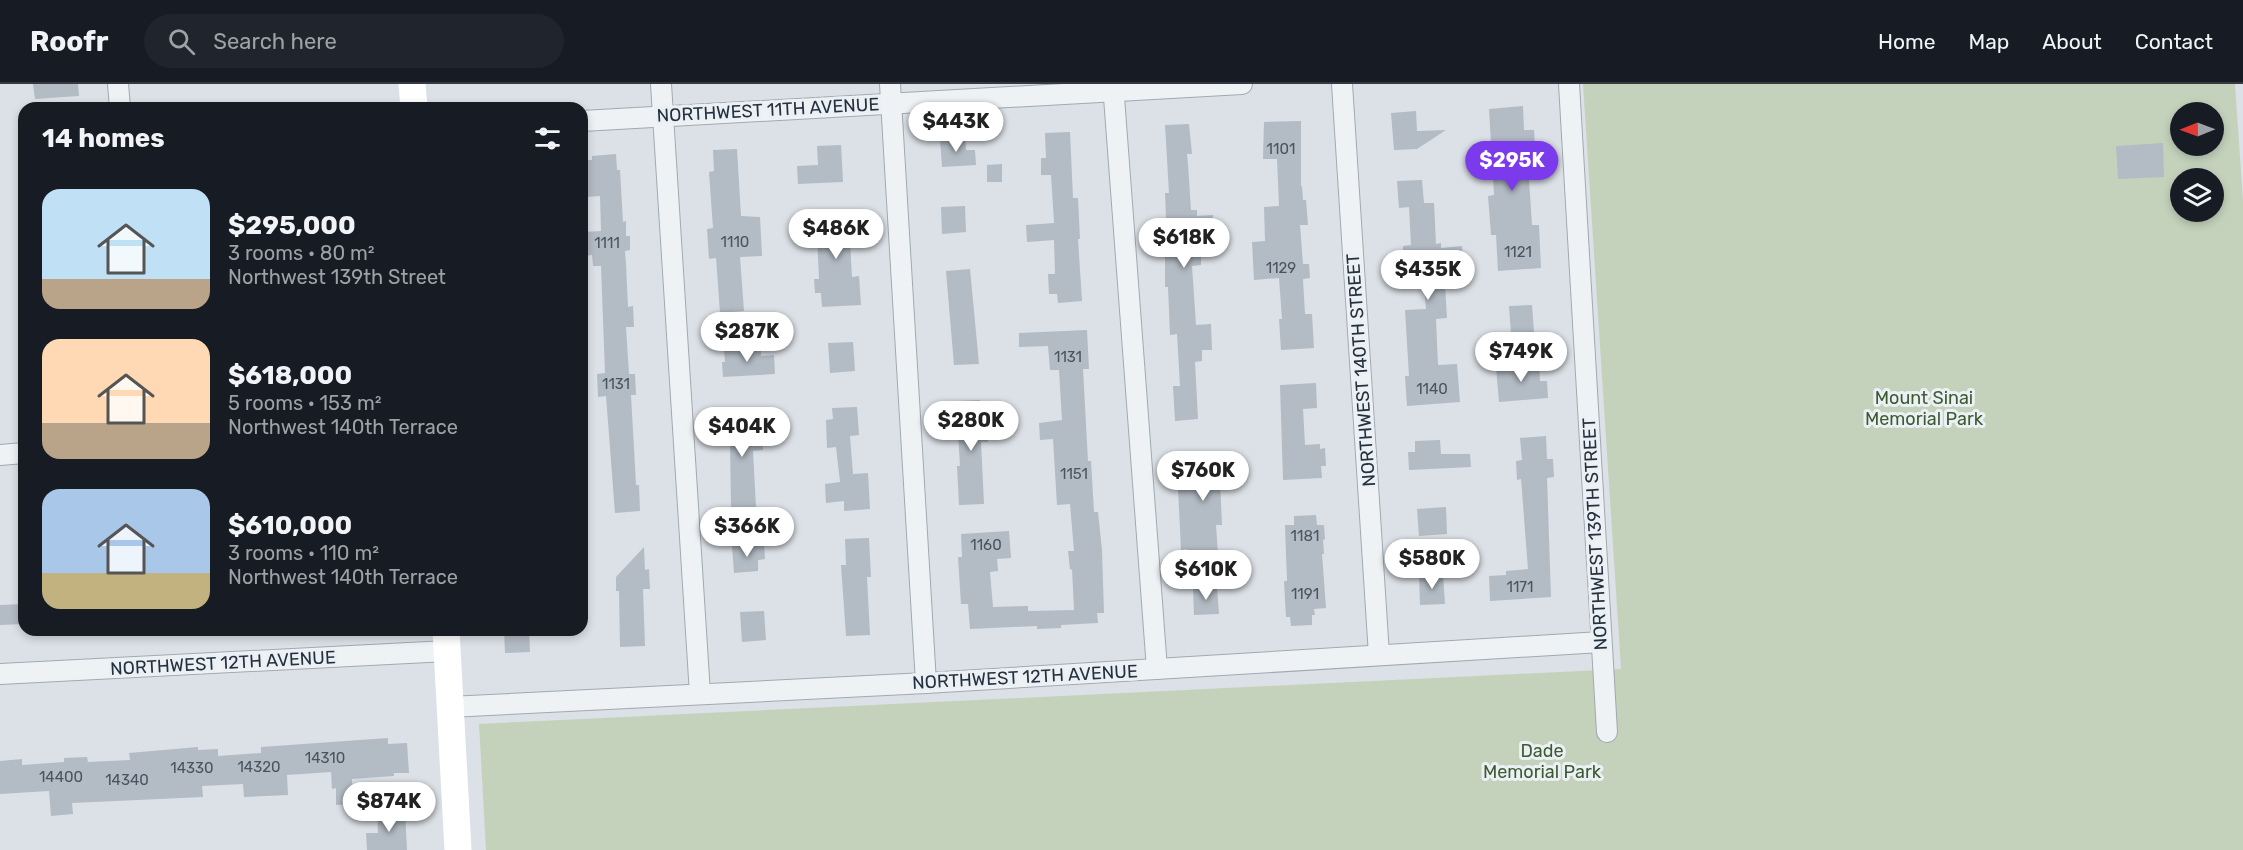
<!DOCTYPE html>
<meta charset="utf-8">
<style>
:root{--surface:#171b24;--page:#20242c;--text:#f1f3f6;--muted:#9ea1a6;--line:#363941;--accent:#7c3aed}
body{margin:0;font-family:Rubik,sans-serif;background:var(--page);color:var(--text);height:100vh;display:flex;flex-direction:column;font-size:22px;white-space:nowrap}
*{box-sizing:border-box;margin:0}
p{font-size:20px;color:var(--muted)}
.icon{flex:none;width:33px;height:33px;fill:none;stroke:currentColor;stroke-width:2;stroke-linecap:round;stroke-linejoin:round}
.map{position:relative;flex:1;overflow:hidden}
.sheet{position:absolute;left:18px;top:18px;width:570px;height:534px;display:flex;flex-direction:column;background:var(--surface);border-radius:18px;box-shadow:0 3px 9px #0003}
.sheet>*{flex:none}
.needle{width:39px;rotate:269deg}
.fabs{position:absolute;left:2170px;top:18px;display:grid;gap:12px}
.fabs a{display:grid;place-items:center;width:54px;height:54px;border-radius:50%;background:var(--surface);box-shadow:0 3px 9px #0003;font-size:30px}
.price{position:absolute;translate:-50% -51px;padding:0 14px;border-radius:21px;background:#fff;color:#222;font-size:20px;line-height:39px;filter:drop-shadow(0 2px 3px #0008)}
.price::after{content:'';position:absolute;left:50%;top:36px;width:18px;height:14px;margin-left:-9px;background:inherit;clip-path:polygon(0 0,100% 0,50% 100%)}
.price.on{background:var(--accent);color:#fff}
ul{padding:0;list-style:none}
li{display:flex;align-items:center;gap:18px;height:150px;padding:0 24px}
li span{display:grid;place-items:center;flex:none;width:168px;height:120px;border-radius:18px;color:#555}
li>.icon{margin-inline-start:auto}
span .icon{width:72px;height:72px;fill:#fffc;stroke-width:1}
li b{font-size:26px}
h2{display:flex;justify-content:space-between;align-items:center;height:72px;padding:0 24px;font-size:26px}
header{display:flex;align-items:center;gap:36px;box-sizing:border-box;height:84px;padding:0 30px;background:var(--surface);border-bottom:2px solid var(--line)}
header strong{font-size:28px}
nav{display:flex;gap:33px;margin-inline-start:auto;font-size:21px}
.search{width:420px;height:54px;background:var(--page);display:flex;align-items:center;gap:15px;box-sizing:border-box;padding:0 21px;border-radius:33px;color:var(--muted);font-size:22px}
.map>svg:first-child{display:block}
.green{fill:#c4d2bc;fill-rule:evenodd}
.building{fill:#b3bbc4}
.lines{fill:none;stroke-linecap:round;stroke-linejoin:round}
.street-casing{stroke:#a1a9b1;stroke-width:22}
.street{stroke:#eff2f5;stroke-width:20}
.secondary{stroke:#fff;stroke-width:27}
.labels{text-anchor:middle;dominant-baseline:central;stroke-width:6;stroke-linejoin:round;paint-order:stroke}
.number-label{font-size:15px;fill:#485460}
.street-label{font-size:18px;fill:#25313e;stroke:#ebf0f5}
.park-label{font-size:18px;fill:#3d5b31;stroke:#ebf0f5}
</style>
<header>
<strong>Roofr</strong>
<div class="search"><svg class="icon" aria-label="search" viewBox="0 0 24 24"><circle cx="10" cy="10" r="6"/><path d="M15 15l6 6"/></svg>Search here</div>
<nav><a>Home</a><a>Map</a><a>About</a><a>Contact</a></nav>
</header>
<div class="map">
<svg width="2243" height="766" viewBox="0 0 2243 766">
<rect width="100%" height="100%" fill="#dce1e7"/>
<path class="green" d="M 1583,0 L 2235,0 L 2243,117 L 2243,766 L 486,766 L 479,640 L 1621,585 ZM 2181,28 L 2214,28 L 2214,62 L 2181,62 ZM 2181,94 L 2214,94 L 2214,128 L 2181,128 Z"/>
<g class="building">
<path d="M 33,0 L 78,0 L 79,12 L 35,15 Z"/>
<path d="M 1523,22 L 1524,46 L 1534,46 L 1535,64 L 1527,65 L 1532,141 L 1539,141 L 1541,184 L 1498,187 L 1496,151 L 1491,151 L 1488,112 L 1494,111 L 1489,25 Z"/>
<path d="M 1416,27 L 1417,47 L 1446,46 L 1417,65 L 1394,66 L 1391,29 Z"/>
<path d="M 1301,37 L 1301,102 L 1302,102 L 1303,116 L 1306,116 L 1308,141 L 1300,141 L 1303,180 L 1309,180 L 1310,194 L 1303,195 L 1305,230 L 1312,230 L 1314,264 L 1281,266 L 1279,235 L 1282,235 L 1279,194 L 1254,196 L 1252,158 L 1265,157 L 1264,123 L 1279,122 L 1277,75 L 1263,75 L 1264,38 Z"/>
<path d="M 1189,40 L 1192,70 L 1187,70 L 1188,80 L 1191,126 L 1197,126 L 1197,132 L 1213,131 L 1214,150 L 1201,150 L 1201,181 L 1192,182 L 1196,241 L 1211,240 L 1212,266 L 1202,266 L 1202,277 L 1195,278 L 1198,335 L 1175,337 L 1173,302 L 1180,302 L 1177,250 L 1170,251 L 1168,203 L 1165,203 L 1165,153 L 1163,153 L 1162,134 L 1166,134 L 1165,109 L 1169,109 L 1165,41 Z"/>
<path d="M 1070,48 L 1073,114 L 1078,114 L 1080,155 L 1078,155 L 1082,217 L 1058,219 L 1057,210 L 1049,210 L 1048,190 L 1055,190 L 1054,156 L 1027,158 L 1026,141 L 1054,139 L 1051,91 L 1041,91 L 1041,74 L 1046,74 L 1045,49 Z"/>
<path d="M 965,52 L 966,66 L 975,66 L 976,81 L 942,83 L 940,54 Z"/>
<path d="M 2163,59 L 2164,93 L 2118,95 L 2116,62 Z"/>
<path d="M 841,61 L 843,98 L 798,100 L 797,82 L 818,81 L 817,62 Z"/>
<path d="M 737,65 L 741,132 L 760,133 L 762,172 L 740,173 L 744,227 L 720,229 L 716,174 L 709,175 L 707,145 L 713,144 L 709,88 L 714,87 L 713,66 Z"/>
<path d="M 616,70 L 617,86 L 620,86 L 623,138 L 626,137 L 626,152 L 630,152 L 630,166 L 625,167 L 626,180 L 628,223 L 633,222 L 634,243 L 626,243 L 629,290 L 635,290 L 636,311 L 631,311 L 636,401 L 639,401 L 640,427 L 615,429 L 606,312 L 598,313 L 597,290 L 605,289 L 601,182 L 593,182 L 592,171 L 584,172 L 583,148 L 601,147 L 600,112 L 586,113 L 583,76 L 592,76 L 592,72 Z"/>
<path d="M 1002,80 L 1002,98 L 987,98 L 987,81 Z"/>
<path d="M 1422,96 L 1424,119 L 1434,119 L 1436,160 L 1441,159 L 1441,164 L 1462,162 L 1464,201 L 1445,202 L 1447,234 L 1436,235 L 1438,281 L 1457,280 L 1460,318 L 1407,322 L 1405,292 L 1409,292 L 1405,226 L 1426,225 L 1423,190 L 1397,192 L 1396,175 L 1403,175 L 1403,162 L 1411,161 L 1409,123 L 1399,124 L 1397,97 Z"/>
<path d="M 965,122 L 966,148 L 942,150 L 941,123 Z"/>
<path d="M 850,127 L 851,142 L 858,141 L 858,156 L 850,157 L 852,193 L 859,192 L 861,221 L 822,223 L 821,209 L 815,209 L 814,195 L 819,195 L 816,129 Z"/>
<path d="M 970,185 L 979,280 L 954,281 L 946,187 Z"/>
<path d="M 1532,221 L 1534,248 L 1511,249 L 1509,222 Z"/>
<path d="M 1087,246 L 1089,285 L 1083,285 L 1088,377 L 1091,377 L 1094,428 L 1098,428 L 1102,466 L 1104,529 L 1097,529 L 1098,539 L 1061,541 L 1061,544 L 1037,545 L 1037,542 L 970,545 L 968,520 L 961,520 L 958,473 L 962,473 L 961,450 L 1009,447 L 1011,474 L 997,475 L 998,487 L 990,488 L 993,523 L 1028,522 L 1028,527 L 1074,526 L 1072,485 L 1070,486 L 1068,467 L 1074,467 L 1070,420 L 1057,421 L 1053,355 L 1040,356 L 1039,339 L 1062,336 L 1059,286 L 1050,286 L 1048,262 L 1019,263 L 1019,249 Z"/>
<path d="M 853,258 L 855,287 L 830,289 L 828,259 Z"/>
<path d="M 761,264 L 761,272 L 774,271 L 775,290 L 723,293 L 722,278 L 725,278 L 724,266 Z"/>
<path d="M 1539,280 L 1540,297 L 1547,297 L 1548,314 L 1499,318 L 1496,283 Z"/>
<path d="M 1316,299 L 1317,324 L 1303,325 L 1305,361 L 1320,360 L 1320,365 L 1325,364 L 1326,382 L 1321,382 L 1322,394 L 1283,396 L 1280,301 Z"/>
<path d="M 980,316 L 982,341 L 986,340 L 988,358 L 981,358 L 984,420 L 959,421 L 957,382 L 960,382 L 956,317 Z"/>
<path d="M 857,323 L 859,351 L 850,352 L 853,390 L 868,389 L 870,425 L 844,427 L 844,417 L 826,419 L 825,400 L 840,398 L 836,363 L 827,364 L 826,336 L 833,335 L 832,324 Z"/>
<path d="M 752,328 L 754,350 L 762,350 L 763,366 L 753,367 L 756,423 L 731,424 L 730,357 L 724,357 L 723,339 L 729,338 L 728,330 Z"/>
<path d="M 1546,352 L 1547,375 L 1553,375 L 1554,393 L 1547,394 L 1551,513 L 1490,517 L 1489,492 L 1506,491 L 1506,487 L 1528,485 L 1521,395 L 1517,396 L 1516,377 L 1522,376 L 1520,354 Z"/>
<path d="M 1440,356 L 1441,370 L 1470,370 L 1471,383 L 1409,386 L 1408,368 L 1415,368 L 1415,357 Z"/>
<path d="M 1208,371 L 1208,381 L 1247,379 L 1248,395 L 1220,397 L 1222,441 L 1216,441 L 1218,471 L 1187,473 L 1187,465 L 1181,466 L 1177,384 L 1185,384 L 1184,373 Z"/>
<path d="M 1446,423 L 1447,450 L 1419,452 L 1417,425 Z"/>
<path d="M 1316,431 L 1317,441 L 1324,441 L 1325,455 L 1323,456 L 1324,470 L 1322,470 L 1326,524 L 1314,525 L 1315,531 L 1312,531 L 1312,541 L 1291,542 L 1290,533 L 1286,533 L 1284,497 L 1287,497 L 1285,441 L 1294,441 L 1294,432 Z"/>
<path d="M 869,454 L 871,493 L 867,493 L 870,551 L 846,552 L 841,481 L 846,481 L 845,455 Z"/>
<path d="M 764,460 L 765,475 L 758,476 L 758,487 L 734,489 L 732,462 Z"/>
<path d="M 644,463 L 645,486 L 649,485 L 650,505 L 643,505 L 645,562 L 620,563 L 619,507 L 616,507 L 616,493 Z"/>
<path d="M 1443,490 L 1445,520 L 1420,521 L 1419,491 Z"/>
<path d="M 1217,503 L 1219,530 L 1194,531 L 1193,505 Z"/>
<path d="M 24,520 L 24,540 L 0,541 L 0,521 Z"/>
<path d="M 764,527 L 766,556 L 742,558 L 740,528 Z"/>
<path d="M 504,546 L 529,546 L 530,568 L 505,569 Z"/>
<path d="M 388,654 L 388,660 L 407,659 L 409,689 L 394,689 L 394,692 L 352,695 L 353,720 L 336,721 L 336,704 L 332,705 L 331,688 L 287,691 L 288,711 L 244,713 L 243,700 L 202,702 L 203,713 L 72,719 L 73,730 L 51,732 L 49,707 L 0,710 L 0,677 L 22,675 L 22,681 L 64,678 L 64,674 L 87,673 L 88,678 L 130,676 L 129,669 L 198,663 L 198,666 L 218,665 L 218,672 L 261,669 L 261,663 Z"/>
<path d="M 405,727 L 407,766 L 367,766 L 366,749 L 378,749 L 377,729 Z"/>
</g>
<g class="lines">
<g class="street-casing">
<g id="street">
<path d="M 118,0 L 120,24"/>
<path d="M 661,0 L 700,610"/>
<path d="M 890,0 L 926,599"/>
<path d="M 1113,0 L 1157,585"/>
<path d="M 1342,0 L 1379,571"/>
<path d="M 1569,0 L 1607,648"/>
<path d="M 582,37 L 1242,0"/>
<path d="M 0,371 L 24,369"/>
<path d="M 0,590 L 447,567"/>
<path d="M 449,623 L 926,599 L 1601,558"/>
</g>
</g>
<use href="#street" class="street"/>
<g class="secondary">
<path d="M 412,0 L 414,24"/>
<path d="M 446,546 L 458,766"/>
</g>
</g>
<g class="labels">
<g class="number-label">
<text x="1281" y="65">1101</text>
<text x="735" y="158">1110</text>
<text x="607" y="159">1111</text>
<text x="1518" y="168">1121</text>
<text x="1281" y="184">1129</text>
<text x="1068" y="273">1131</text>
<text x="616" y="300">1131</text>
<text x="1432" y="305">1140</text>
<text x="1074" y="390">1151</text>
<text x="1305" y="452">1181</text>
<text x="986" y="461">1160</text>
<text x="1520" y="503">1171</text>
<text x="1305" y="510">1191</text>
<text x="325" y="674">14310</text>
<text x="259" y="683">14320</text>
<text x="192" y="684">14330</text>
<text x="61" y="693">14400</text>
<text x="127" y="696">14340</text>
</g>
<g class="street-label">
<text transform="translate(768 26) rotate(-3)">NORTHWEST 11TH AVENUE</text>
<text transform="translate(1361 286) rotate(-94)">NORTHWEST 140TH STREET</text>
<text transform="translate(1595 450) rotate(-93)">NORTHWEST 139TH STREET</text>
<text transform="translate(223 579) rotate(-3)">NORTHWEST 12TH AVENUE</text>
<text transform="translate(1025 593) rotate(-3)">NORTHWEST 12TH AVENUE</text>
</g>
<g class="park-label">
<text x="1924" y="314">Mount Sinai<tspan x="1924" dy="21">Memorial Park</tspan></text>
<text x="1542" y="667">Dade<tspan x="1542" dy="21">Memorial Park</tspan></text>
</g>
</g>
</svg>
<div class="fabs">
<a><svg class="needle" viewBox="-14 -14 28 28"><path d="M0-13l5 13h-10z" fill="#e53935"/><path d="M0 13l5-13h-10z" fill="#9ea1a6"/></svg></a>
<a><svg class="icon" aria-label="layers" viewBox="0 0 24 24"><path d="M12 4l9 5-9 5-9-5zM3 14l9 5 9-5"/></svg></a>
</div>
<b class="price" style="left:956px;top:69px">$443K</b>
<b class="price on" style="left:1512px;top:108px">$295K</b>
<b class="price" style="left:836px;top:176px">$486K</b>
<b class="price" style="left:1184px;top:185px">$618K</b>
<b class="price" style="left:1428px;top:217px">$435K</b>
<b class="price" style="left:747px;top:279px">$287K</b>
<b class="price" style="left:1521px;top:299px">$749K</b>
<b class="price" style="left:971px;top:368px">$280K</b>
<b class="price" style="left:742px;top:374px">$404K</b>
<b class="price" style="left:1203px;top:418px">$760K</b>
<b class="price" style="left:747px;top:474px">$366K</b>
<b class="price" style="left:1432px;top:506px">$580K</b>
<b class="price" style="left:1206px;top:517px">$610K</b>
<b class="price" style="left:389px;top:749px">$874K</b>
<section class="sheet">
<h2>14 homes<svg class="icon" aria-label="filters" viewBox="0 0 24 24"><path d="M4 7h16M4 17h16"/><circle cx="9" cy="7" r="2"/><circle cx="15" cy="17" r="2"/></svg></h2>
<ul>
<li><span style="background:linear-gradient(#bfe0f5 75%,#b9a48a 0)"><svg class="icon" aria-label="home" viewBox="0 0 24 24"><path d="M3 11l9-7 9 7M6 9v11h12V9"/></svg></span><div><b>$295,000</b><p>3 rooms · 80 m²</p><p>Northwest 139th Street</p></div></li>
<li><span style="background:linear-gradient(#ffd9b3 70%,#b9a48a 0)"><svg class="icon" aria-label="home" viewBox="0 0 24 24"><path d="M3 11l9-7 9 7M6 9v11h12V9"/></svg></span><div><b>$618,000</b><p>5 rooms · 153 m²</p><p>Northwest 140th Terrace</p></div></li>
<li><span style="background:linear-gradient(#a9c7e8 70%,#c2b280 0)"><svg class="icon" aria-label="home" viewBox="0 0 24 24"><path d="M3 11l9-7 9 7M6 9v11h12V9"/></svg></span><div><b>$610,000</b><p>3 rooms · 110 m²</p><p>Northwest 140th Terrace</p></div></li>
</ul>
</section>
</div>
